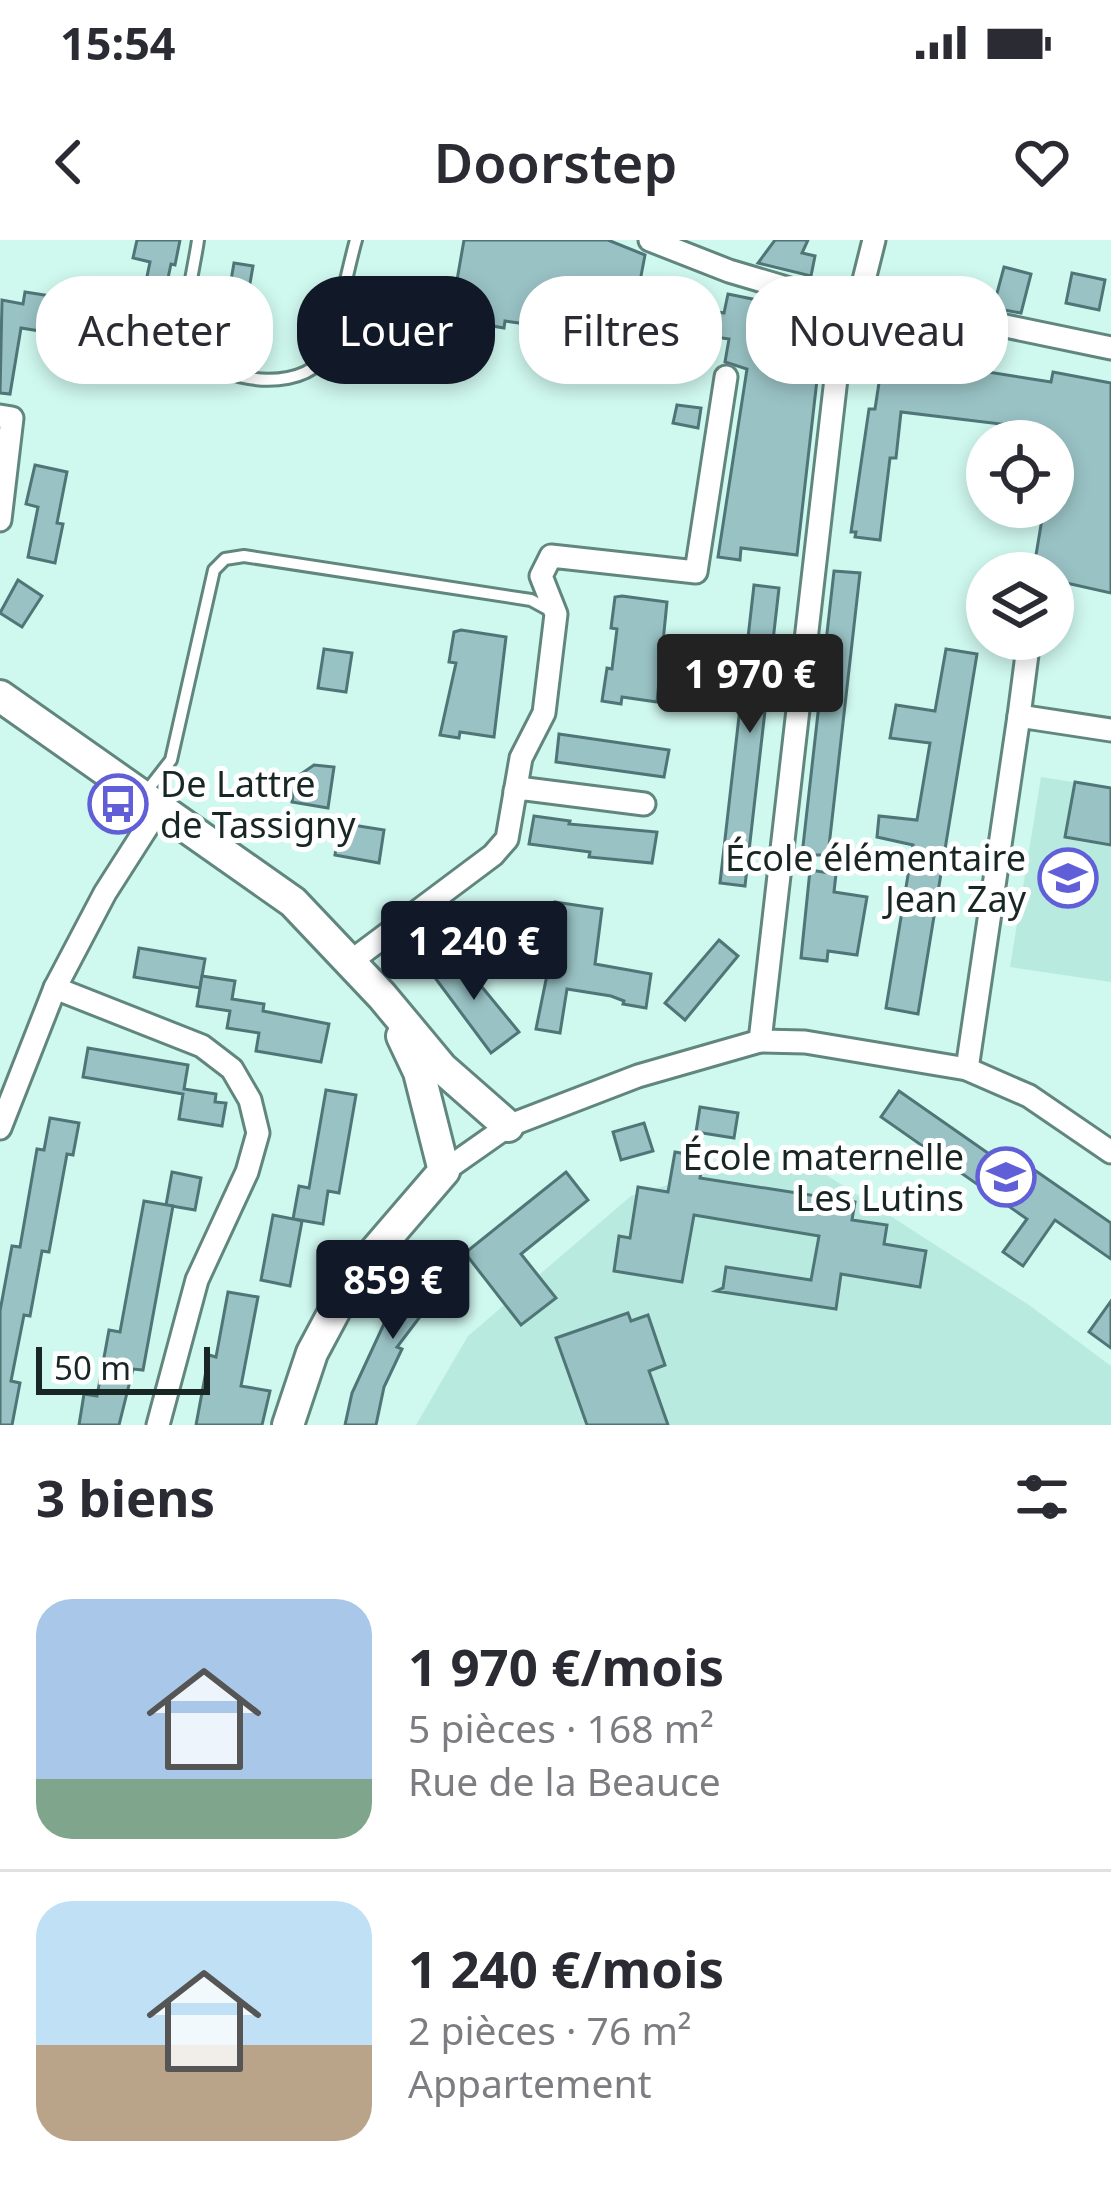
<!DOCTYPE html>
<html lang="fr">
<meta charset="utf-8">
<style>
:root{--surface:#fff;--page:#f2f2f3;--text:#2b2b33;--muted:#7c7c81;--line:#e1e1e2;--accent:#111827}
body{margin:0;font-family:"Noto Sans",sans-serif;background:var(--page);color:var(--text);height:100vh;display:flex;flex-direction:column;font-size:45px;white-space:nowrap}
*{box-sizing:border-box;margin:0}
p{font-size:39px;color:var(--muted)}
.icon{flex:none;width:66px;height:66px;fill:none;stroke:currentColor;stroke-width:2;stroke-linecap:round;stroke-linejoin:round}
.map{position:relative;height:1185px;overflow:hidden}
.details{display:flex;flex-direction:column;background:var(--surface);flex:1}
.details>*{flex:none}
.hud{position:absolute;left:36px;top:36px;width:1041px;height:108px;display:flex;gap:24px}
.tools{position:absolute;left:966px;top:180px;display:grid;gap:24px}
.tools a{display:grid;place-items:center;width:108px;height:108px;border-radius:50%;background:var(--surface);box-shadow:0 6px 18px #0003;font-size:60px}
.scale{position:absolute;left:36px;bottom:30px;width:174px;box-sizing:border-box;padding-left:12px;border:6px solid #182724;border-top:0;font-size:33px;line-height:42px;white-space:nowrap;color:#182724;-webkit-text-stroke:9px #fff;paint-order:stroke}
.price{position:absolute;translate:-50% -102px;padding:0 27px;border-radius:12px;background:var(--accent);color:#fff;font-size:39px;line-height:78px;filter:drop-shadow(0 3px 6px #0008)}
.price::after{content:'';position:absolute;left:50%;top:72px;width:36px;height:27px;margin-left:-18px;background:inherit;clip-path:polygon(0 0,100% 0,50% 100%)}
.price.on{background:#222;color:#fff}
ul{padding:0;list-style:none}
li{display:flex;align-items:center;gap:36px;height:300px;padding:0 36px}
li+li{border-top:3px solid var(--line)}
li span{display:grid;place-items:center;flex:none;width:336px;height:240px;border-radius:36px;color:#555}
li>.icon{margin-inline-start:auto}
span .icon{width:144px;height:144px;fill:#fffc;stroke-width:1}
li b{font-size:51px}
h2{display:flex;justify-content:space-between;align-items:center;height:144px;padding:0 36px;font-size:51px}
.chip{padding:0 42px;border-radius:48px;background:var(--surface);box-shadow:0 6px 18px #0003;font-size:42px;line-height:108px}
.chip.on{background:var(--accent);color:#fff}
.status{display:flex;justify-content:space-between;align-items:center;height:84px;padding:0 60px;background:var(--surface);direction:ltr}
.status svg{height:33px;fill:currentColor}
header{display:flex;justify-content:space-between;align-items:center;height:156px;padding:0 36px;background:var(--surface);font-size:54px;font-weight:600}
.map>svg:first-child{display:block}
.built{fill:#b9eae0}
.building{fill:#99c2c4;stroke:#4f7577;stroke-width:3}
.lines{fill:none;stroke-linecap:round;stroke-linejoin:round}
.lane-casing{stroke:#61867e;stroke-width:16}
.street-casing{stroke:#61867e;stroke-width:27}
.secondary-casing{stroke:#61867e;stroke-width:36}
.lane{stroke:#fff;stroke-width:10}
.street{stroke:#fff;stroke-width:21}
.secondary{stroke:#fff;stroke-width:30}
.labels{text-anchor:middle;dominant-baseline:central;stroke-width:10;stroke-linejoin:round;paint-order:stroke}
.poi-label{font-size:36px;fill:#182724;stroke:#fff;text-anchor:end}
</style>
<div class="status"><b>15:54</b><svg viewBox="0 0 49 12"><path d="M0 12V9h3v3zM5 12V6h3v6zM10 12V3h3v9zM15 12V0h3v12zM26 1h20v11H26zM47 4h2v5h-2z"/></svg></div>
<header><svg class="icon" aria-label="back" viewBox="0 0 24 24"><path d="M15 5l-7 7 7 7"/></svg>Doorstep<svg class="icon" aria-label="heart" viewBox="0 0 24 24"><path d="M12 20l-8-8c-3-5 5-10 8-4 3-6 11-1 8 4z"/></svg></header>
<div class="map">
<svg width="1111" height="1185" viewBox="0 0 1111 1185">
<rect width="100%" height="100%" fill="#cff8ef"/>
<g class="built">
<path d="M 1041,537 L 1111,548 L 1111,742 L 1010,727 Z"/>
<path d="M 786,909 L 1029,1065 L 1111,1126 L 1111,1185 L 416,1185 L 468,1096 L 631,956 Z"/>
</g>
<g class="building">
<path d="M 137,0 L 180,0 L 175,25 L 171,24 L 153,109 L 21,88 L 10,154 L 0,153 L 2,60 L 23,64 L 25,52 L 140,70 L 150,22 L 133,18 Z"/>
<path d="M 464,0 L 608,0 L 645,15 L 637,57 L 724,73 L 728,54 L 772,63 L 766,90 L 788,93 L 783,128 L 818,131 L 797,315 L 741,308 L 740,320 L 718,317 L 747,129 L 725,122 L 729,99 L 675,91 L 672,110 L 616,101 L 614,112 L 595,108 L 597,97 L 535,76 L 533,85 L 505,81 L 504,88 L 492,86 L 487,110 L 468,106 L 442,91 L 444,76 L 418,71 L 424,41 L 456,46 Z"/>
<path d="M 775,0 L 808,0 L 802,13 L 815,16 L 811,36 L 758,23 Z"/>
<path d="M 234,23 L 253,26 L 243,84 L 261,87 L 255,121 L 218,115 Z"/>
<path d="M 1004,27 L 1031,34 L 1021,73 L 993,68 Z"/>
<path d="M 1072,33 L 1105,40 L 1099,70 L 1066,63 Z"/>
<path d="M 933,86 L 994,99 L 988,132 L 1051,142 L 1053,132 L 1111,143 L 1111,353 L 1053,340 L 1053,333 L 1033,333 L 1044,267 L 1053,267 L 1053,201 L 1007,201 L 1009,185 L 901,172 L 896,218 L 890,218 L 880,300 L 855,297 L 856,292 L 851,292 L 869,169 L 875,169 L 886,97 L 930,104 Z"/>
<path d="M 677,165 L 701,168 L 698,188 L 673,183 Z"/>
<path d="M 35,225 L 67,232 L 57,283 L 63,284 L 55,323 L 28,317 L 38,267 L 26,264 Z"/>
<path d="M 834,331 L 860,333 L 828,615 L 802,615 Z"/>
<path d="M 18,340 L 42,356 L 22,387 L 0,373 Z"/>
<path d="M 754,345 L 779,348 L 745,646 L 720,643 Z"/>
<path d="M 622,356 L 667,362 L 657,462 L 622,457 L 621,464 L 602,461 L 607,428 L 612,429 L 617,389 L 611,388 L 615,357 Z"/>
<path d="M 461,390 L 506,397 L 494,497 L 460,492 L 459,498 L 440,495 L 456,423 L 449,422 L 454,392 Z"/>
<path d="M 324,409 L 352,413 L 346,452 L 318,448 Z"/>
<path d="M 946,409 L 977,414 L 918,774 L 886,768 L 913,605 L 877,597 L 879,576 L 917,580 L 930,503 L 890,498 L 896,465 L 935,471 Z"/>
<path d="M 559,494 L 669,510 L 664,537 L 556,522 Z"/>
<path d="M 314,525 L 334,527 L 328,568 L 292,562 L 295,538 Z"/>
<path d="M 1075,542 L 1111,548 L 1111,605 L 1065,597 Z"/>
<path d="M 534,576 L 570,581 L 569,584 L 657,592 L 652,623 L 589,617 L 590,612 L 529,604 Z"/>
<path d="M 340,583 L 384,590 L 379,623 L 335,615 Z"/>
<path d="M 810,630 L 836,634 L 834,652 L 867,657 L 857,715 L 828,711 L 827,721 L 801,718 Z"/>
<path d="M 555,662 L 602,669 L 595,724 L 651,734 L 646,768 L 623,764 L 624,761 L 611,756 L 567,749 L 560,793 L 536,789 L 548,730 L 496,721 L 503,678 L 551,685 Z"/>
<path d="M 719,700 L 738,716 L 685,780 L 665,763 Z"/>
<path d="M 139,708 L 205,719 L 200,748 L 134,737 Z"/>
<path d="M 454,713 L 519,792 L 491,813 L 430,731 Z"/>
<path d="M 202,736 L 235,741 L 232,759 L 264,764 L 263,771 L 329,784 L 321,822 L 256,811 L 259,793 L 227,788 L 230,771 L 197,766 Z"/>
<path d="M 88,808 L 188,825 L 184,849 L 216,854 L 215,862 L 226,863 L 222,886 L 179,879 L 183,854 L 83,837 Z"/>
<path d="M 326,850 L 356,855 L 339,953 L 328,951 L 323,984 L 294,979 L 302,981 L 290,1046 L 261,1040 L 273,975 L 293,979 L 299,946 L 309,948 Z"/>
<path d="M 899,851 L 1015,932 L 1023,922 L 1111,983 L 1111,1019 L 1055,980 L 1023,1026 L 1003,1012 L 1027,979 L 881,877 Z"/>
<path d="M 700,867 L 738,873 L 734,898 L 696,892 Z"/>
<path d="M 50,878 L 79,883 L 73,915 L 67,914 L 49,1012 L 42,1011 L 30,1076 L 24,1075 L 11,1141 L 20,1143 L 12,1185 L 0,1185 L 0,1071 L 12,1006 L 20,1007 L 37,909 L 44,910 Z"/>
<path d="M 644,883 L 653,911 L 621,920 L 613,892 Z"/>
<path d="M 675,912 L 704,917 L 700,938 L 855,962 L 852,980 L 887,985 L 884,1004 L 926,1011 L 920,1047 L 841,1034 L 836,1069 L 716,1051 L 723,1048 L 726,1027 L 811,1040 L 819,996 L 694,975 L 682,1042 L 614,1031 L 619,996 L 630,998 L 638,947 L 668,952 Z"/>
<path d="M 172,932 L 201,938 L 195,970 L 166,965 Z"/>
<path d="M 566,932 L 588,960 L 521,1014 L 556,1058 L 521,1085 L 465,1013 Z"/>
<path d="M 144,961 L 173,966 L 143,1130 L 133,1129 L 119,1185 L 79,1185 L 84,1154 L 97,1156 L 109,1090 L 120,1092 Z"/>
<path d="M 428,1017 L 451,1036 L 397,1107 L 402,1109 L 384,1147 L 376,1185 L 345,1185 L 352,1153 L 389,1073 L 386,1071 Z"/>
<path d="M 228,1052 L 258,1057 L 241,1146 L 270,1151 L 262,1185 L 196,1185 L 209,1115 L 216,1117 Z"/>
<path d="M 1111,1061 L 1111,1108 L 1089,1092 Z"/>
<path d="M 628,1073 L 631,1081 L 648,1075 L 665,1125 L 649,1131 L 668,1185 L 587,1185 L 556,1098 Z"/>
</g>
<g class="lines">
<g class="lane-casing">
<g id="lane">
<path d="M 198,0 C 194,30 181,71 191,100 C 205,141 289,153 319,123 C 332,110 349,23 356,0"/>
<path d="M 146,552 L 171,520 L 214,330 L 225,319 L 244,316 L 531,360 L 553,372"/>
</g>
</g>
<g class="street-casing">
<g id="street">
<path d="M 650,0 L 729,31 L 820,58 L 900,64 L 1111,108"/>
<path d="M 859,60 L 874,0"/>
<path d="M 0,176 L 12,178 L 0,280"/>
<path d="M 1019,476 L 1029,399"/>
<path d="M 515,551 L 526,549 L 644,564"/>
<path d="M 350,722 L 493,615 L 507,599 L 521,518 L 544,473 L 556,374 L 541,336 L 551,316 L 696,332 L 726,137"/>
<path d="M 55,748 L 202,806 L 232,829 L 250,860 L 258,893 L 247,932 L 197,1040 L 158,1185"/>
<path d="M 760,801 L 845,60"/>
<path d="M 967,829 L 1019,476 L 1111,490"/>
<path d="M 0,888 L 55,748 L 105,653 L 158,570"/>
<path d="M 444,931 L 508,886 L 638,836 L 760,801 L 805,802 L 967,829 L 1029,856 L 1111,912"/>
</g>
</g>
<g class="secondary-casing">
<g id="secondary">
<path d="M 0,456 L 293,662 L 382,756 L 442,828 L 508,886"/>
<path d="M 288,1185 L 312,1113 L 352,1038 L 444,931 L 419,832 L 402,796"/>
</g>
</g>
<use href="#lane" class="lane"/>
<use href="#street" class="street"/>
<use href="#secondary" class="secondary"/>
</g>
<defs>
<g id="bus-ring" transform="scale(3)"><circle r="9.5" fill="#fff" stroke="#615fd8" stroke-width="1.5"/><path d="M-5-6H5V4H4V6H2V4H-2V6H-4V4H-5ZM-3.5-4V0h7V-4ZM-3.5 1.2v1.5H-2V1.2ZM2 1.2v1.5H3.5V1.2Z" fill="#615fd8"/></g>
<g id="school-ring" transform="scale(3)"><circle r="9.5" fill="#fff" stroke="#615fd8" stroke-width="1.5"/><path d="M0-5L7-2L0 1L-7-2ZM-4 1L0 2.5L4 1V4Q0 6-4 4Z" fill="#615fd8"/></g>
</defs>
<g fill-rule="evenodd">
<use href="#bus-ring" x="118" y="564"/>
<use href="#school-ring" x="1068" y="638"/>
<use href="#school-ring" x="1006" y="937"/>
</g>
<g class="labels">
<g class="poi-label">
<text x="160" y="543" text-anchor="start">De Lattre<tspan x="160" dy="41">de Tassigny</tspan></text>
<text x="1026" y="617">École élémentaire<tspan x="1026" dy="41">Jean Zay</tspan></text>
<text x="964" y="916">École maternelle<tspan x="964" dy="41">Les Lutins</tspan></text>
</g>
</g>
</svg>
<div class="tools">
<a><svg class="icon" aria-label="locate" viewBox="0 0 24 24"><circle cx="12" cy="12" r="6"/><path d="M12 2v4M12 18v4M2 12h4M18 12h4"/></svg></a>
<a><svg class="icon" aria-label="layers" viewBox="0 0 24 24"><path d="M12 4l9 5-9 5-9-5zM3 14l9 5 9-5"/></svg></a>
</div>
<div class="scale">50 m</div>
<b class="price on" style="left:750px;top:496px">1 970 €</b>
<b class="price" style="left:474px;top:763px">1 240 €</b>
<b class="price" style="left:393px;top:1102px">859 €</b>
<div class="hud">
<a class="chip">Acheter</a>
<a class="chip on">Louer</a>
<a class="chip">Filtres</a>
<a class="chip">Nouveau</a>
</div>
</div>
<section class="details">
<h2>3 biens<svg class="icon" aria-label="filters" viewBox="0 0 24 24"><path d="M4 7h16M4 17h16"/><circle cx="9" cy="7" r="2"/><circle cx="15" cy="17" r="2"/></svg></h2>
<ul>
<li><span style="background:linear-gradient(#a9c7e8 75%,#7fa58c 0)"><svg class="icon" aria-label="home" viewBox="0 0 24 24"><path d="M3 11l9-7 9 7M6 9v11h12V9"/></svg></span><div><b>1 970 €/mois</b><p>5 pièces · 168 m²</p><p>Rue de la Beauce</p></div></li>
<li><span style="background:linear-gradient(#bfe0f5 60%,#b9a48a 0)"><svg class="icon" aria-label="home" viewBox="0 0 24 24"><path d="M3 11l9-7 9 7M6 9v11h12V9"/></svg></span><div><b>1 240 €/mois</b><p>2 pièces · 76 m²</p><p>Appartement</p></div></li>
</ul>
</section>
